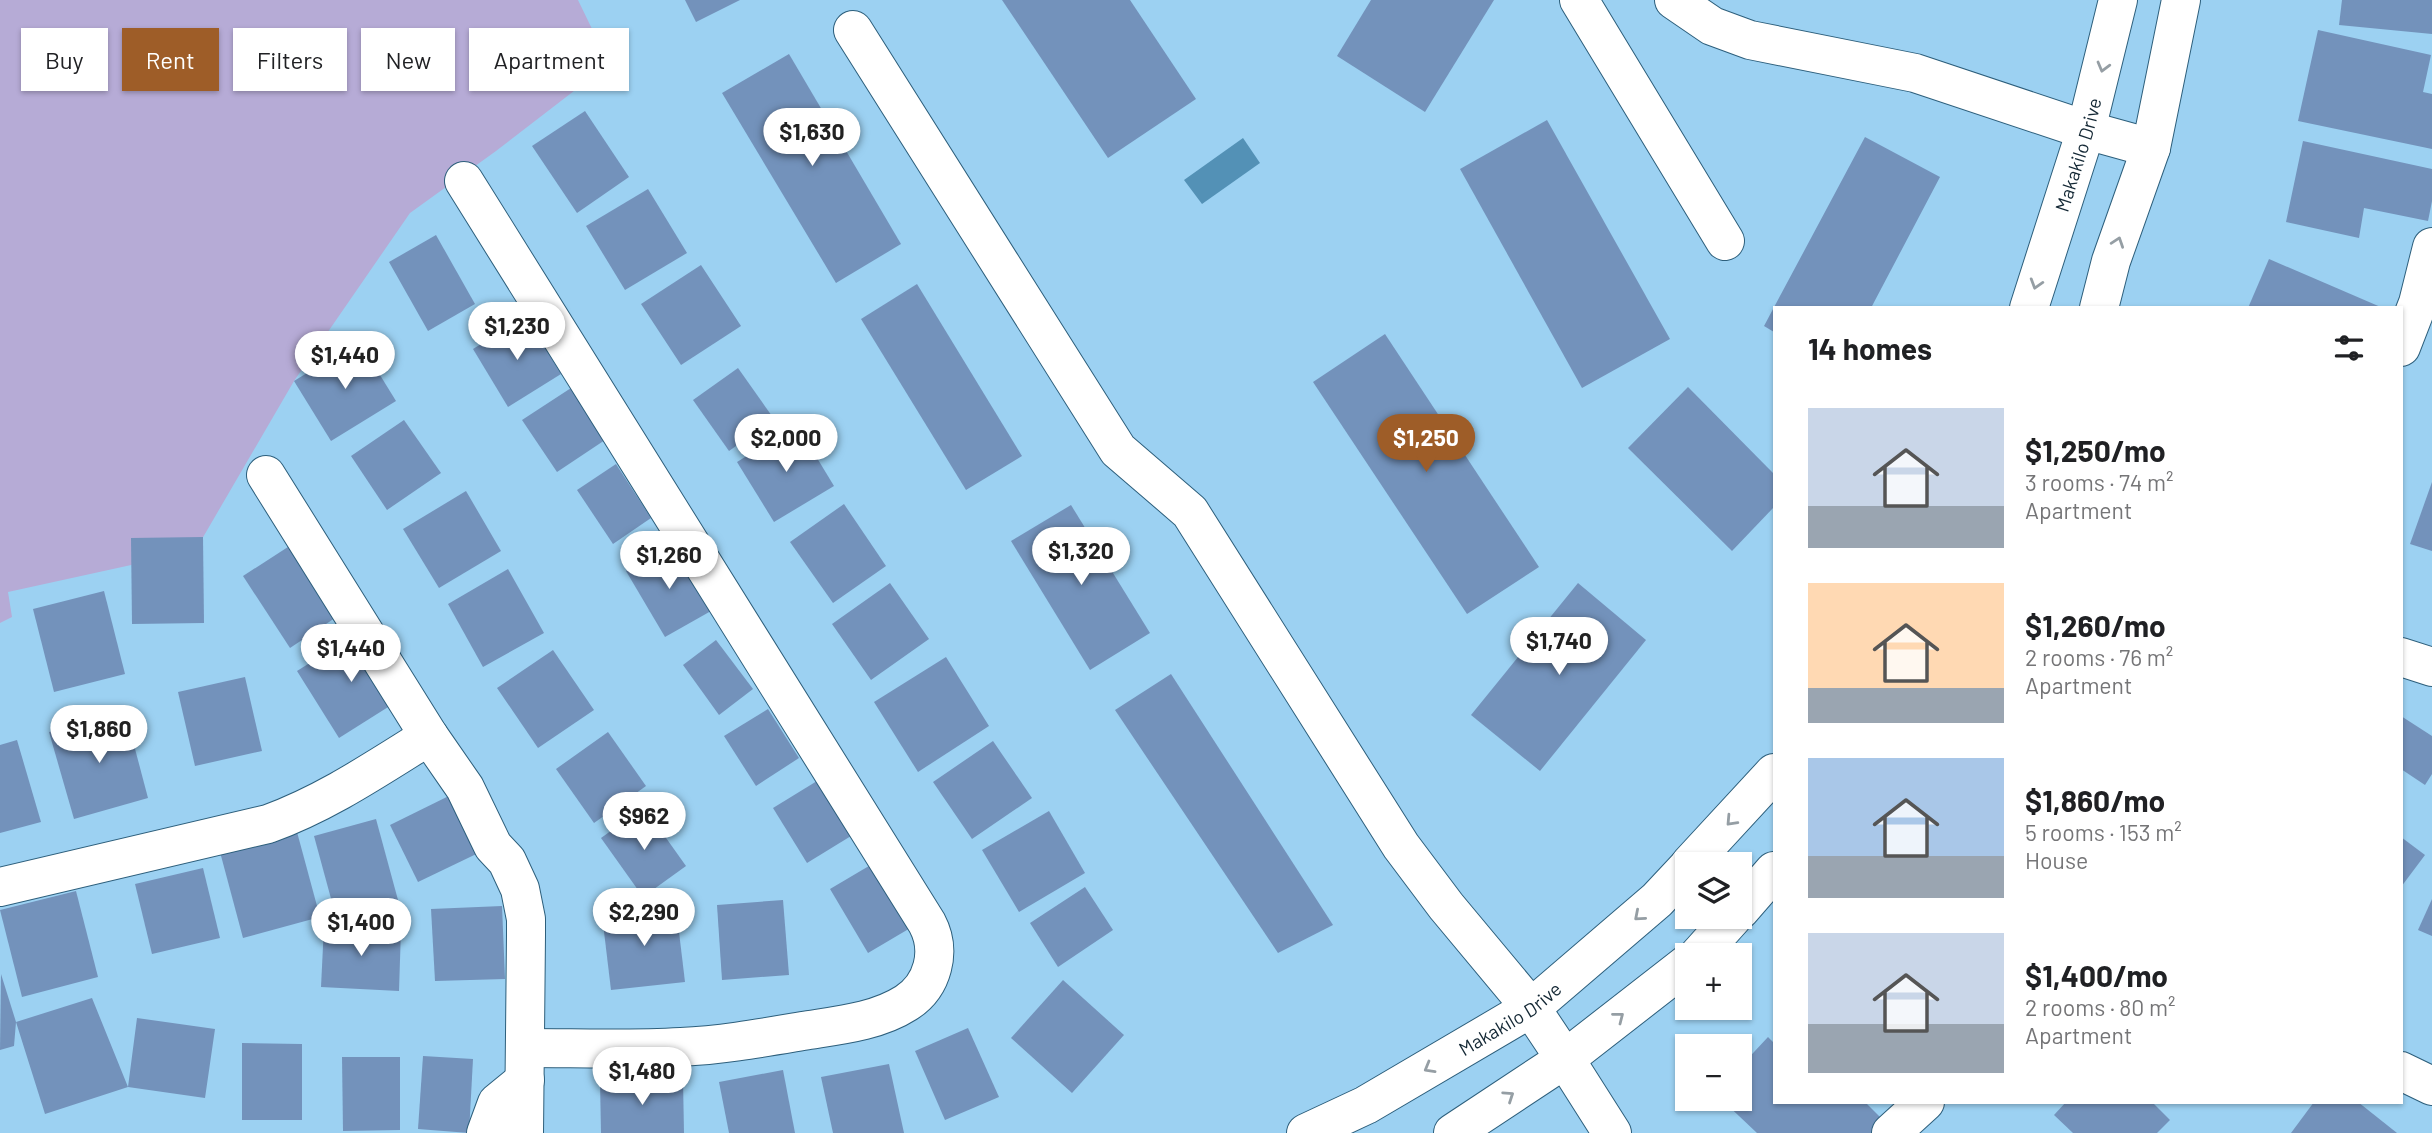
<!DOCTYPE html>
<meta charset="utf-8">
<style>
:root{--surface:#fff;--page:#f2f2f2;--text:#202124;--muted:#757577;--accent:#9e5d28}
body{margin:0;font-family:Barlow,sans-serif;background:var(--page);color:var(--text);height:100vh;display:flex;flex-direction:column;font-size:26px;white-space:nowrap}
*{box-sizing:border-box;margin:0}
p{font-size:23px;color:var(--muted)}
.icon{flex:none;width:38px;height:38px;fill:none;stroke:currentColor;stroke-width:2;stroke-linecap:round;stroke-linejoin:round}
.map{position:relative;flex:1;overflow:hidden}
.details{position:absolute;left:1773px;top:306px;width:630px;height:798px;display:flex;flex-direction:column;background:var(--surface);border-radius:0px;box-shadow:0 2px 5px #0004}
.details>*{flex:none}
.guide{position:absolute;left:21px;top:28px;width:665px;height:63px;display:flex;gap:14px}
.fabs{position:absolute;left:1675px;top:852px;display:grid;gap:14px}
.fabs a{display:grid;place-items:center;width:77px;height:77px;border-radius:0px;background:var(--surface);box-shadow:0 2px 5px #0004;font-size:35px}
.price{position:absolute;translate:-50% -60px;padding:0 16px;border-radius:24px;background:#fff;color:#222;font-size:23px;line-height:46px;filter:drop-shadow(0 2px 4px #0008)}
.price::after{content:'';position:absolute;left:50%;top:42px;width:21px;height:16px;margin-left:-10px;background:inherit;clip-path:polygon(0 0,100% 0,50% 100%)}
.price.active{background:var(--accent);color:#fff}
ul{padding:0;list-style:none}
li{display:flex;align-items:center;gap:21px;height:175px;padding:0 35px}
li span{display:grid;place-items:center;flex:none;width:196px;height:140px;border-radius:0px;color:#555}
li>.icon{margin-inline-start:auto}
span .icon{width:84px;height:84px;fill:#fffc;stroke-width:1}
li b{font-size:30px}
h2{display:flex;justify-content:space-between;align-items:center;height:84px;padding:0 35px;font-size:30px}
.tag{padding:0 24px;border-radius:0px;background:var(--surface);box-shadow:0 2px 5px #0004;font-size:24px;line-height:63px}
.tag.active{background:var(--accent);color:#fff}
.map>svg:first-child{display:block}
.green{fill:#b6abd6}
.water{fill:#5391b6}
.building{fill:#7392bb}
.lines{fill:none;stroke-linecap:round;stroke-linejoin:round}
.minor-casing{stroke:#2d5f7c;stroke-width:40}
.major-casing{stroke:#2d5f7c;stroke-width:40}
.minor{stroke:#fff;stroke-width:38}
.major{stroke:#fff;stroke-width:38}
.oneway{stroke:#959ea4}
.labels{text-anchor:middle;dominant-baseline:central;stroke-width:6;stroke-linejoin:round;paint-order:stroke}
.street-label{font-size:19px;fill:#132734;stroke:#d4eeff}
</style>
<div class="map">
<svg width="2432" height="1133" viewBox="0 0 2432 1133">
<rect width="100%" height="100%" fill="#9cd1f2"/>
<path class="green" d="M 0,0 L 578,0 L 609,64 L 496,151 L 410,213 L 294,381 L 195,551 L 8,592 L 12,617 L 0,623 Z"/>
<path class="water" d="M 1243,138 L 1260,163 L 1202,204 L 1184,180 Z"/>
<g class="building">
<path d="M 685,0 L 740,0 L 696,22 Z"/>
<path d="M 1002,0 L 1130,0 L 1196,99 L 1108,158 Z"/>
<path d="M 1371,0 L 1494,0 L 1425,112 L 1337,56 Z"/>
<path d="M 2342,0 L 2432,0 L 2432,34 L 2339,25 Z"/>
<path d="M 2318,30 L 2431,55 L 2423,92 L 2432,94 L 2432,149 L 2298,121 Z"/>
<path d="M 789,54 L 901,244 L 836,283 L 722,93 Z"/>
<path d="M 585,111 L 629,177 L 577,213 L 532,146 Z"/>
<path d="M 1547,120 L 1670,339 L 1582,388 L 1460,169 Z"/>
<path d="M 1865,137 L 1940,177 L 1871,308 L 1774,308 L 1774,332 L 1764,326 Z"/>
<path d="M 2303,141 L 2432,169 L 2432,201 L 2428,221 L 2364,208 L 2359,238 L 2286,222 Z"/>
<path d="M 648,189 L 687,253 L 625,290 L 586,226 Z"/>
<path d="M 436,235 L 475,304 L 428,331 L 389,262 Z"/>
<path d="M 2269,259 L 2383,308 L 2248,308 Z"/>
<path d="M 701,265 L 741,326 L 681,365 L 641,304 Z"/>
<path d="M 917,284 L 1022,456 L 966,490 L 861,319 Z"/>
<path d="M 526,316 L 561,374 L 508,407 L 473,349 Z"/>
<path d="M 1385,334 L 1539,567 L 1467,614 L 1313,382 Z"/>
<path d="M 359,341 L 396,401 L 331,441 L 294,381 Z"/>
<path d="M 738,368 L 774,419 L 729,451 L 693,400 Z"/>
<path d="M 1688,387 L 1774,474 L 1774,507 L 1732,551 L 1628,448 Z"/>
<path d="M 571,388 L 605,440 L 557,472 L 522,420 Z"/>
<path d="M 404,420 L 441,473 L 387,510 L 351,456 Z"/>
<path d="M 797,425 L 834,486 L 774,522 L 737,462 Z"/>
<path d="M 616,464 L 651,518 L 613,544 L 577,490 Z"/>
<path d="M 2432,482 L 2432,551 L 2410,544 Z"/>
<path d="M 466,491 L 501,551 L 439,588 L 403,529 Z"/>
<path d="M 844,504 L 886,566 L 833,603 L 790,542 Z"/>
<path d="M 1071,505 L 1150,633 L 1090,670 L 1011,541 Z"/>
<path d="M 203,537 L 204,623 L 132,624 L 131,538 Z"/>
<path d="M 291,545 L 338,616 L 290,648 L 243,576 Z"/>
<path d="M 673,545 L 711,611 L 665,637 L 626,571 Z"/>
<path d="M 508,569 L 544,633 L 483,667 L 448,604 Z"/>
<path d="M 890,583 L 929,639 L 871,680 L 832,624 Z"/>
<path d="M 1578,583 L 1646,640 L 1540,771 L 1471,715 Z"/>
<path d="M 104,591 L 125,674 L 54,692 L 33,609 Z"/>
<path d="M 362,630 L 404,697 L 339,738 L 297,671 Z"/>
<path d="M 716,640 L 753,689 L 719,715 L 683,665 Z"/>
<path d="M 553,650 L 594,710 L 538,748 L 497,688 Z"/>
<path d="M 946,657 L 989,726 L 918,772 L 874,702 Z"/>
<path d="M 1171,674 L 1333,925 L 1278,953 L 1115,710 Z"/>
<path d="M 245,677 L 262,751 L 195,766 L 178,692 Z"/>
<path d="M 768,709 L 799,758 L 756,786 L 724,736 Z"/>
<path d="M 125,711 L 148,798 L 74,819 L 49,732 Z"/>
<path d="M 2401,716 L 2432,736 L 2432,774 L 2425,785 L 2401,769 Z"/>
<path d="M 608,732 L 646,786 L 594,823 L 556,769 Z"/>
<path d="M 17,740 L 41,822 L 0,833 L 0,745 Z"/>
<path d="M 993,741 L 1032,798 L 972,839 L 933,782 Z"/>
<path d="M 817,781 L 851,836 L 807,863 L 773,808 Z"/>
<path d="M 465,788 L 493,846 L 418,882 L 390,825 Z"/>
<path d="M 644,807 L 686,866 L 643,897 L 601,838 Z"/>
<path d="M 1049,811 L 1085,873 L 1019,912 L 982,850 Z"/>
<path d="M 376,819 L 398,900 L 336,917 L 314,836 Z"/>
<path d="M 297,832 L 320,917 L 243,938 L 220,852 Z"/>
<path d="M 2401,837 L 2425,855 L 2401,887 Z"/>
<path d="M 874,863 L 912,927 L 868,953 L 830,889 Z"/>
<path d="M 203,868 L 220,938 L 152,954 L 135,884 Z"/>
<path d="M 1085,887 L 1113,930 L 1058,967 L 1030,923 Z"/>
<path d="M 76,891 L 98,977 L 22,997 L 0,910 Z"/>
<path d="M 2432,899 L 2432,936 L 2418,930 Z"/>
<path d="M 783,900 L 789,975 L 722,980 L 717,905 Z"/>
<path d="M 502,906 L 505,979 L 435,981 L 431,909 Z"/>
<path d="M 676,907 L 685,982 L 611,990 L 602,915 Z"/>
<path d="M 324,926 L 401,929 L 399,991 L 321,987 Z"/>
<path d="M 1,974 L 16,1022 L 14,1046 L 0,1050 Z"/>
<path d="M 1063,980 L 1124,1035 L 1072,1093 L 1011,1038 Z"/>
<path d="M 92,998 L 128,1087 L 137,1018 L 215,1029 L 205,1098 L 128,1087 L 45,1114 L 16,1022 Z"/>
<path d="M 968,1028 L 999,1097 L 945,1120 L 915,1051 Z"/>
<path d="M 1768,1037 L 1774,1043 L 1774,1102 L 1865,1102 L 1888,1125 L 1880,1133 L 1757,1133 L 1721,1099 L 1740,1099 L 1740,1067 Z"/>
<path d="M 242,1043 L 302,1044 L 302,1120 L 242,1120 Z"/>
<path d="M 423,1056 L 473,1059 L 469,1133 L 418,1129 Z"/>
<path d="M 342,1057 L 400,1057 L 400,1130 L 343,1131 Z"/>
<path d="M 889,1064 L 904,1133 L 833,1133 L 821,1077 Z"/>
<path d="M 783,1070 L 795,1133 L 729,1133 L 719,1082 Z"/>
<path d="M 683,1080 L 684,1133 L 601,1133 L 600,1081 Z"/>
<path d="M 2066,1102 L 2152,1102 L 2170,1120 L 2157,1133 L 2073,1133 L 2054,1115 Z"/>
<path d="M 2314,1102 L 2358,1102 L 2397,1133 L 2291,1133 Z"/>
</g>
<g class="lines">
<g class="minor-casing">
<g id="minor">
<path d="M 1579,0 L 1725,241"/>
<path d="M 1674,0 L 1712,26 L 1750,40 L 1915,73 L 2086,130 L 2151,148"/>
<path d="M 853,30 L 1118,450 L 1190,512 L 1401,846 L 1446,906 L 1531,1008 L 1565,1059 L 1612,1133"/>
<path d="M 464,181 L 927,923 C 942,951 933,986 906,1003 C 878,1021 841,1025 809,1030 C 767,1037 724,1045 681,1047 C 629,1050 578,1048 526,1048"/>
<path d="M 2401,347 L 2418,303 L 2432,247"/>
<path d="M 266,475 L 429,736 L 465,788 L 493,846 L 507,861 L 520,889 L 526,919 L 526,935 L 524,1133"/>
<path d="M 2401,657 L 2432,667"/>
<path d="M 0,887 L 268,824 C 326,803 376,769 429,736"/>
<path d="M 2401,1071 L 2432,1086"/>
<path d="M 486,1133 L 497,1103 L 525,1080"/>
<path d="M 1891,1133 L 1925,1102"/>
</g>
</g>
<g class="major-casing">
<g id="major">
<path id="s1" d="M 2029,308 L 2086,130 L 2118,0"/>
<path d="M 2099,308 L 2111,261 L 2151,148 L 2181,0"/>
<path d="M 1690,864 L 1774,773"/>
<path d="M 1740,910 L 1774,871"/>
<path d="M 1698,956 L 1733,917"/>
<path id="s2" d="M 1306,1133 L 1366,1105 L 1531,1008 L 1657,900 L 1687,868"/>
<path d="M 1453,1133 L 1565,1059 L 1687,964"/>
</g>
</g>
<use href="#minor" class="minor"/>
<use href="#major" class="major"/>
</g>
<defs><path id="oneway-chevron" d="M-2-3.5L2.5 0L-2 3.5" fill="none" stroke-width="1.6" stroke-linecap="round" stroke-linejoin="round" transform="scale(1.75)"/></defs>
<g class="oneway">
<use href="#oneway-chevron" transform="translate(2103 67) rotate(105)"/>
<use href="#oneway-chevron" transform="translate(2118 242) rotate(-71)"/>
<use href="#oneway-chevron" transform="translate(2036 284) rotate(107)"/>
<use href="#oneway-chevron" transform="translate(1731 821) rotate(133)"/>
<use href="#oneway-chevron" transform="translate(1639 916) rotate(139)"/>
<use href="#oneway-chevron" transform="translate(1619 1017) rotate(-38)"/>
<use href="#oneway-chevron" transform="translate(1429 1068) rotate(150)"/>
<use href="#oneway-chevron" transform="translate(1509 1096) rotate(-34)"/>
</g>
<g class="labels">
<g class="street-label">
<text stroke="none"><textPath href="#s1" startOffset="161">Makakilo Drive</textPath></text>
<text stroke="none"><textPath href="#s2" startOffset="234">Makakilo Drive</textPath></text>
</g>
</g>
</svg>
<div class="fabs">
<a><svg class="icon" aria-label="layers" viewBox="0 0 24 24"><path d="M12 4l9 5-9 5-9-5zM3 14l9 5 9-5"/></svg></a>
<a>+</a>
<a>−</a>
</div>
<b class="price" style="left:812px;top:168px">$1,630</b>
<b class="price" style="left:517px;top:362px">$1,230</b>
<b class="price" style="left:345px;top:391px">$1,440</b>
<b class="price" style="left:786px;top:474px">$2,000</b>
<b class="price active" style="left:1426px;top:474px">$1,250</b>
<b class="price" style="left:1081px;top:587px">$1,320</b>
<b class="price" style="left:669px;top:591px">$1,260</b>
<b class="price" style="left:1559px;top:677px">$1,740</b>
<b class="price" style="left:351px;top:684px">$1,440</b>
<b class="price" style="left:99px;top:765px">$1,860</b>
<b class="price" style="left:644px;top:852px">$962</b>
<b class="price" style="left:644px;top:948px">$2,290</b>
<b class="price" style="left:361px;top:958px">$1,400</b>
<b class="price" style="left:642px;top:1107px">$1,480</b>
<div class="guide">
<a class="tag">Buy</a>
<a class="tag active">Rent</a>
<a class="tag">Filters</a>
<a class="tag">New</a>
<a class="tag">Apartment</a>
</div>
<section class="details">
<h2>14 homes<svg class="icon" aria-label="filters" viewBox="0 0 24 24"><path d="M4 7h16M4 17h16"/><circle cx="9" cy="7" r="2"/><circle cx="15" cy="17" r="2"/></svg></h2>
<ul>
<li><span style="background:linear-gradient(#c9d6e8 70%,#9aa5b1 0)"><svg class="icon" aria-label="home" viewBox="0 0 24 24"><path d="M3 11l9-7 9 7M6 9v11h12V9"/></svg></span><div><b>$1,250/mo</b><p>3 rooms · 74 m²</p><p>Apartment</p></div></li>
<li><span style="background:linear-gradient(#ffd9b3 75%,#9aa5b1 0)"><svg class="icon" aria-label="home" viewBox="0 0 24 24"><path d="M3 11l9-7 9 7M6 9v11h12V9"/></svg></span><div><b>$1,260/mo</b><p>2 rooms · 76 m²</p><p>Apartment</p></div></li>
<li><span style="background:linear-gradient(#a9c7e8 70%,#9aa5b1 0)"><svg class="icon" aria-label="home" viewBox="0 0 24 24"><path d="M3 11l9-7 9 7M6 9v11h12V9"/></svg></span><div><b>$1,860/mo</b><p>5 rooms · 153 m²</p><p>House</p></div></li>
<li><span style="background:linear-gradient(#c9d6e8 65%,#9aa5b1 0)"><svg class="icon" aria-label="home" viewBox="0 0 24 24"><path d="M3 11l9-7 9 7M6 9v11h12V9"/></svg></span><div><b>$1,400/mo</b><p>2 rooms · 80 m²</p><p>Apartment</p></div></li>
</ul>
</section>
</div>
